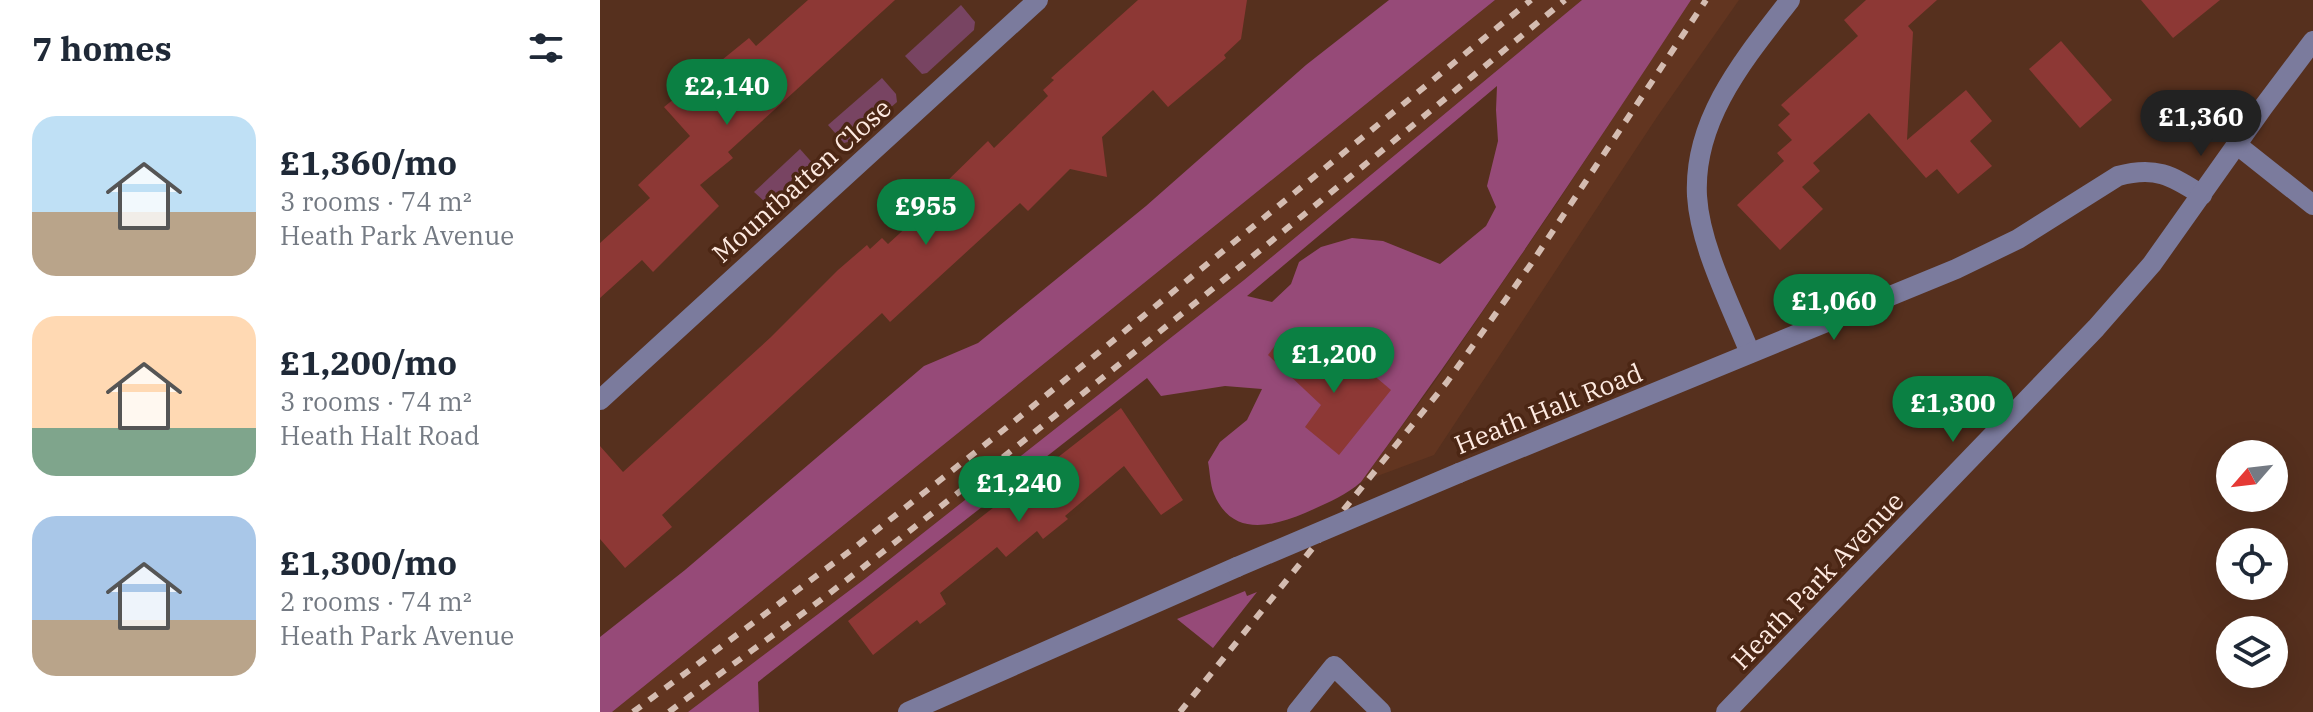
<!DOCTYPE html>
<meta charset="utf-8">
<style>
:root{--surface:#fff;--page:#f2f2f3;--text:#1f2937;--muted:#747a83;--accent:#0b8043}
body{margin:0;font-family:"IBM Plex Serif",serif;background:var(--page);color:var(--text);height:100vh;display:flex;flex-direction:column;font-size:30px;white-space:nowrap}
*{box-sizing:border-box;margin:0}
p{font-size:26px;color:var(--muted)}
.icon{flex:none;width:44px;height:44px;fill:none;stroke:currentColor;stroke-width:2;stroke-linecap:round;stroke-linejoin:round}
.map{position:relative;flex:1;overflow:hidden}
.side{display:flex;flex-direction:column;background:var(--surface);width:600px}
.side>*{flex:none}
.needle{width:52px;rotate:242deg}
.buttons{position:absolute;left:1616px;top:440px;display:grid;gap:16px}
.buttons a{display:grid;place-items:center;width:72px;height:72px;border-radius:50%;background:var(--surface);box-shadow:0 8px 32px #0002;font-size:40px}
.price{position:absolute;translate:-50% -68px;padding:0 18px;border-radius:28px;background:var(--accent);color:#fff;font-size:26px;line-height:52px;filter:drop-shadow(0 2px 4px #0008)}
.price::after{content:'';position:absolute;left:50%;top:48px;width:24px;height:18px;margin-left:-12px;background:inherit;clip-path:polygon(0 0,100% 0,50% 100%)}
.price.current{background:#222;color:#fff}
ul{padding:0;list-style:none}
li{display:flex;align-items:center;gap:24px;height:200px;padding:0 32px}
li span{display:grid;place-items:center;flex:none;width:224px;height:160px;border-radius:24px;color:#555}
li>.icon{margin-inline-start:auto}
span .icon{width:96px;height:96px;fill:#fffc;stroke-width:1}
li b{font-size:34px}
h2{display:flex;justify-content:space-between;align-items:center;height:96px;padding:0 32px;font-size:34px}
main{display:flex;flex:1;min-height:0}
.map>svg:first-child{display:block}
.built{fill:#623520}
.green{fill:#784462}
.forest{fill:#964a78;fill-rule:evenodd}
.building{fill:#8d3835}
.lines{fill:none;stroke-linecap:round;stroke-linejoin:round}
.minor{stroke:#7b7b9d;stroke-width:20}
.rail{stroke:#d4bcb1;stroke-width:6;stroke-dasharray:10 10;stroke-linecap:butt}
.minor-bridge{stroke:#7b7b9d;stroke-width:20}
.labels{text-anchor:middle;dominant-baseline:central;stroke-width:7;stroke-linejoin:round;paint-order:stroke}
.street-label{font-size:26px;fill:#feeae1;stroke:#4b2614}
</style>
<main>
<section class="side">
<h2>7 homes<svg class="icon" aria-label="filters" viewBox="0 0 24 24"><path d="M4 7h16M4 17h16"/><circle cx="9" cy="7" r="2"/><circle cx="15" cy="17" r="2"/></svg></h2>
<ul>
<li><span style="background:linear-gradient(#bfe0f5 60%,#b9a48a 0)"><svg class="icon" aria-label="home" viewBox="0 0 24 24"><path d="M3 11l9-7 9 7M6 9v11h12V9"/></svg></span><div><b>£1,360/mo</b><p>3 rooms · 74 m²</p><p>Heath Park Avenue</p></div></li>
<li><span style="background:linear-gradient(#ffd9b3 70%,#7fa58c 0)"><svg class="icon" aria-label="home" viewBox="0 0 24 24"><path d="M3 11l9-7 9 7M6 9v11h12V9"/></svg></span><div><b>£1,200/mo</b><p>3 rooms · 74 m²</p><p>Heath Halt Road</p></div></li>
<li><span style="background:linear-gradient(#a9c7e8 65%,#b9a48a 0)"><svg class="icon" aria-label="home" viewBox="0 0 24 24"><path d="M3 11l9-7 9 7M6 9v11h12V9"/></svg></span><div><b>£1,300/mo</b><p>2 rooms · 74 m²</p><p>Heath Park Avenue</p></div></li>
</ul>
</section>
<div class="map">
<svg width="1713" height="712" viewBox="0 0 1713 712">
<rect width="100%" height="100%" fill="#56301e"/>
<g class="built">
<path d="M 895,0 L 982,0 L 644,280 L 266,578 L 88,712 L 12,712 Z"/>
<path d="M 1091,0 L 1139,0 L 1057,117 L 834,455 L 761,482 L 833,384 L 953,209 Z"/>
</g>
<g class="green">
<path d="M 361,5 L 375,22 L 374,30 L 327,73 L 322,74 L 305,56 Z"/>
<path d="M 282,78 L 296,94 L 297,102 L 252,141 L 244,143 L 228,125 Z"/>
<path d="M 200,149 L 216,167 L 217,174 L 175,211 L 154,192 Z"/>
</g>
<g class="forest">
<path d="M 789,0 L 895,0 L 12,712 L 0,712 L 0,637 L 85,570 L 324,366 L 378,343 L 546,206 L 706,65 Z"/>
<path d="M 982,0 L 1091,0 C 984,163 876,325 761,482 C 745,496 725,504 705,513 C 671,527 632,537 614,494 C 610,484 610,472 608,462 L 620,442 L 647,420 L 662,389 L 625,386 L 561,396 L 547,378 L 158,682 L 159,712 L 88,712 L 266,578 L 644,280 ZM 897,86 L 896,110 L 898,141 L 887,186 L 896,207 L 886,226 L 840,264 L 783,241 L 752,238 L 721,247 L 699,262 L 691,284 L 672,302 L 647,296 Z"/>
<path d="M 645,591 L 647,596 L 657,592 L 613,648 L 577,619 Z"/>
</g>
<g class="building">
<path d="M 208,0 L 295,0 L 128,152 L 133,158 L 100,185 L 119,206 L 53,272 L 42,260 L 0,298 L 0,243 L 50,198 L 38,185 L 90,136 L 64,107 L 149,38 L 156,46 Z"/>
<path d="M 538,0 L 647,0 L 641,39 L 624,55 L 626,58 L 568,107 L 553,90 L 502,137 L 507,177 L 470,169 L 428,211 L 420,203 L 290,322 L 282,313 L 62,515 L 72,527 L 25,568 L 0,539 L 0,446 L 23,472 L 171,337 L 238,270 L 267,245 L 270,249 L 282,238 L 288,244 L 344,193 L 339,189 L 388,141 L 394,148 L 448,96 L 443,90 L 454,80 L 451,78 Z"/>
<path d="M 1266,0 L 1337,0 L 1308,26 L 1313,32 L 1307,140 L 1366,90 L 1392,121 L 1370,141 L 1392,166 L 1358,194 L 1337,169 L 1326,178 L 1269,113 L 1213,163 L 1220,171 L 1202,187 L 1223,209 L 1180,250 L 1137,205 L 1184,161 L 1177,153 L 1192,140 L 1178,125 L 1190,114 L 1181,105 L 1258,36 L 1244,20 Z"/>
<path d="M 1541,0 L 1620,0 L 1573,38 Z"/>
<path d="M 1461,41 L 1512,100 L 1480,128 L 1429,69 Z"/>
<path d="M 680,339 L 734,377 L 751,356 L 791,390 L 739,455 L 705,427 L 721,405 L 668,355 Z"/>
<path d="M 521,408 L 583,500 L 561,515 L 524,466 L 465,516 L 468,519 L 443,539 L 437,531 L 406,557 L 397,547 L 340,593 L 346,604 L 320,624 L 317,620 L 273,655 L 248,621 Z"/>
</g>
<g class="lines">
<g class="minor">
<path d="M 1636,144 L 1713,205"/>
<path d="M 1150,353 C 1131,306 1100,246 1097,196 C 1093,119 1145,58 1190,0"/>
<path d="M 0,400 L 438,0"/>
<path d="M 859,473 L 1356,269 L 1418,239 L 1518,176 C 1555,166 1571,175 1602,195"/>
<path d="M 308,712 L 637,567"/>
<path d="M 697,712 L 734,666 L 781,712"/>
<path d="M 1126,712 L 1496,328 L 1552,264 L 1664,106 L 1713,41"/>
</g>
<g class="rail">
<path d="M 33,712 L 254,548 L 406,428 L 931,0"/>
<path d="M 69,712 C 125,669 183,629 239,586 C 485,395 725,198 965,0"/>
<path d="M 580,712 L 847,382 L 931,264 L 1106,0"/>
</g>
<path class="minor-bridge" d="M 637,567 L 859,473"/>
</g>
<g class="labels">
<g class="street-label">
<text transform="translate(201 180) rotate(-42)">Mountbatten Close</text>
<text transform="translate(948 408) rotate(-22)">Heath Halt Road</text>
<text transform="translate(1217 580) rotate(-46)">Heath Park Avenue</text>
</g>
</g>
</svg>
<div class="buttons">
<a><svg class="needle" viewBox="-14 -14 28 28"><path d="M0-13l5 13h-10z" fill="#e53935"/><path d="M0 13l5-13h-10z" fill="#747a83"/></svg></a>
<a><svg class="icon" aria-label="locate" viewBox="0 0 24 24"><circle cx="12" cy="12" r="6"/><path d="M12 2v4M12 18v4M2 12h4M18 12h4"/></svg></a>
<a><svg class="icon" aria-label="layers" viewBox="0 0 24 24"><path d="M12 4l9 5-9 5-9-5zM3 14l9 5 9-5"/></svg></a>
</div>
<b class="price" style="left:127px;top:127px">£2,140</b>
<b class="price current" style="left:1601px;top:158px">£1,360</b>
<b class="price" style="left:326px;top:247px">£955</b>
<b class="price" style="left:1234px;top:342px">£1,060</b>
<b class="price" style="left:734px;top:395px">£1,200</b>
<b class="price" style="left:1353px;top:444px">£1,300</b>
<b class="price" style="left:419px;top:524px">£1,240</b>
</div>
</main>
